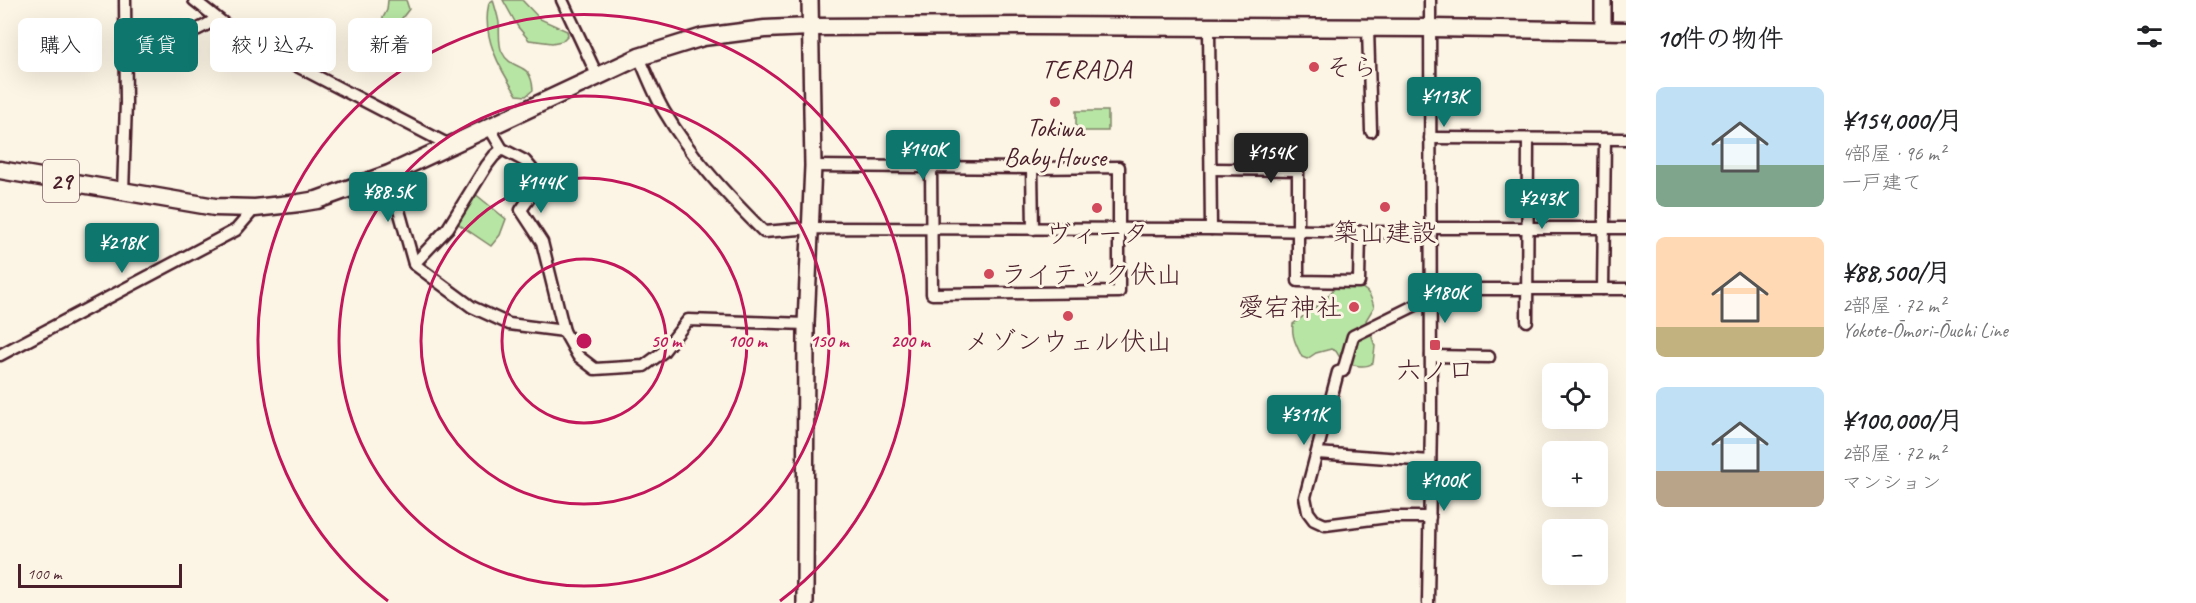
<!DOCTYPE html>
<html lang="ja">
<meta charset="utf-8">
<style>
:root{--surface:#fff;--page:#f2f2f2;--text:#202124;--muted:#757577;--accent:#0f766e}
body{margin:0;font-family:Caveat,"Klee One",sans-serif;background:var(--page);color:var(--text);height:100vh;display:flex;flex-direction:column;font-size:22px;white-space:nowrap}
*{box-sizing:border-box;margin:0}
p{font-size:20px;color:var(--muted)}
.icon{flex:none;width:33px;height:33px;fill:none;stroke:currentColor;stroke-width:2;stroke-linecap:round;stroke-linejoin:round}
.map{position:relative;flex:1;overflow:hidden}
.panel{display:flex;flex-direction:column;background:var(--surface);width:570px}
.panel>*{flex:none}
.hud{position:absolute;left:18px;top:18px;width:570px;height:54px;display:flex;gap:12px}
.controls{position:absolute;left:1542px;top:363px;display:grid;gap:12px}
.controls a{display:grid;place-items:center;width:66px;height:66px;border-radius:9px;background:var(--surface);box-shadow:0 6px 24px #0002;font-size:30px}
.scale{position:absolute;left:18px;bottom:15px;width:164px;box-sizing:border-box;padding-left:6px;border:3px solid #4a1f2b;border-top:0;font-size:16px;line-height:21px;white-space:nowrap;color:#4a1f2b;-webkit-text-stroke:4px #fcf5e5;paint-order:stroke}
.price{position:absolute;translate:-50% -51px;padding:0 14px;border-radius:6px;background:var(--accent);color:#fff;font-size:20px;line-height:39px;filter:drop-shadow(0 2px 3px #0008)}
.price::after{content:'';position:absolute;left:50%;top:36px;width:18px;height:14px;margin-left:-9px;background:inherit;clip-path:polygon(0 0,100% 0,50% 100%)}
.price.selected{background:#222;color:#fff}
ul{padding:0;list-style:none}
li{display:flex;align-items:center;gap:18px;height:150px;padding:0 30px}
li span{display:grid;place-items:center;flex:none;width:168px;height:120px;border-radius:9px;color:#555}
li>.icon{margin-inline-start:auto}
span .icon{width:72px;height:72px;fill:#fffc;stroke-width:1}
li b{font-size:26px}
h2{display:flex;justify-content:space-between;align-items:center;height:72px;padding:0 30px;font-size:26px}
.chip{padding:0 21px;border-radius:9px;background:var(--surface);box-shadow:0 6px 24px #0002;font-size:21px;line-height:54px}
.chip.selected{background:var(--accent);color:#fff}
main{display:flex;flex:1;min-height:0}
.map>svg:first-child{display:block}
.green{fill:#b7e6a4;stroke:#808268;stroke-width:1.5}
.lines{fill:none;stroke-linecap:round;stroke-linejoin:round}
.street-casing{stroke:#4a1f2b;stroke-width:15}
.secondary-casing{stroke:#4a1f2b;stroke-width:20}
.primary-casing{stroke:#4a1f2b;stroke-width:21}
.street{stroke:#fcf5e5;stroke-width:10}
.secondary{stroke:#fcf5e5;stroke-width:15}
.primary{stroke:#fcf5e5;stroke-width:16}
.ring{fill:none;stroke:#c2185b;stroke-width:3}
.poi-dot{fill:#d1495b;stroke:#fcf5e5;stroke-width:2}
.labels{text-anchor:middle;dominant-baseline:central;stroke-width:6;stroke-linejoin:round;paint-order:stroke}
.shield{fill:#fcf5e5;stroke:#7f5f63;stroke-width:1.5}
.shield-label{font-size:24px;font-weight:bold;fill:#4a1f2b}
.poi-label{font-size:26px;fill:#4a1f2b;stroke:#fcf5e5}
.neighbourhood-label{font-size:27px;letter-spacing:1.5px;fill:#4a1f2b;stroke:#fcf5e5}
.centre{fill:#c2185b;stroke:#fcf5e5;stroke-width:3}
.ring-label{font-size:18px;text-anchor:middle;font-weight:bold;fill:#c2185b;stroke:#fcf5e5;stroke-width:6;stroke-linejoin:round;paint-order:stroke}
</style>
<main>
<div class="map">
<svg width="1626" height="603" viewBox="0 0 1626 603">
<rect width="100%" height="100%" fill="#fcf5e5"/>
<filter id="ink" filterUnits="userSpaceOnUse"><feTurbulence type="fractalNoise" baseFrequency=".0167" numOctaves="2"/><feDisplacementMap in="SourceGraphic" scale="12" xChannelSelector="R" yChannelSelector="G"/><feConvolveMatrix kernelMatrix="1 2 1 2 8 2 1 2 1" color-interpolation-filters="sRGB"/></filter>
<g filter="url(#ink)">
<g class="green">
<path d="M 388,0 L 406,0 L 409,9 L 396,26 L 381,34 L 375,33 L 387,10 Z"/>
<path d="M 493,0 C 495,7 498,16 499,23 C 500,33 498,44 502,52 C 512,73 531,59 533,90 L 526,96 L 517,95 C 500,69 481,36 489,3 Z"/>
<path d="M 503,0 L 522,0 L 540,19 L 567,31 L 568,35 L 562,41 L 552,43 L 529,40 L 518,27 Z"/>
<rect x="1076" y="111" width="32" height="20"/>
<path d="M 474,193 L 506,219 L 500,235 L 491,246 L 457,223 Z"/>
<path d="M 1337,285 C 1358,286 1369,284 1374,307 L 1366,320 L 1375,346 L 1373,363 C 1364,369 1352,365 1342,361 L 1336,351 L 1331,349 L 1316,353 L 1307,359 L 1302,357 C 1297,347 1291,336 1293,324 L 1325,300 Z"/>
</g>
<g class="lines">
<g class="street-casing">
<g id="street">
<path d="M 194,0 L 241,37 L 451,146"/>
<path d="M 562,0 L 597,75"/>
<path d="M 1209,28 L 1211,229"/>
<path d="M 1368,28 L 1371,131"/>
<path d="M 126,43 C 162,42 184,40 216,19"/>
<path d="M 639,57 C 647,75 654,94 664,111 C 691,157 727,195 764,232 L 812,228 L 1211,229 L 1431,233"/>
<path d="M 489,127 L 502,149 L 525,161 L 538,176 L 537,187 L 521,210 L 542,242 L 564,331"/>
<path d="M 1430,138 L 1626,139"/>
<path d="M 813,166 L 1032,168"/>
<path d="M 931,167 L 932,294 L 1119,292 L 1119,167 L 1032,168 L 1033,229"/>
<path d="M 1212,169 L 1298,170 L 1298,281 L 1359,282 L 1360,232"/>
<path d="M 389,174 L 414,264 L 472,307 L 509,324 L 564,331 L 578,356 L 595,369 L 644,366 L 663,352 L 688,320 L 806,324"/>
<path d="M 123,192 L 126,103 L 125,0"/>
<path d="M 1430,228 L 1626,228"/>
<path d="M 414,264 L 448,228 L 487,165 L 494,156 L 502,149"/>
<path d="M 1472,289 L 1626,289"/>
<path d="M 1603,289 L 1605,139"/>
<path d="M 1527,321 L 1528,139"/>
<path d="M 0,355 L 236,230 L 255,208"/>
<path d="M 1431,356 L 1489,357"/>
<path d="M 1317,453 L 1430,461"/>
<path d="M 1430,517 L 1388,517 L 1325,525 L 1314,520 L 1308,512 L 1305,497 L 1338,372 L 1343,371 L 1353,336 L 1430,298"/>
<path d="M 1428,603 L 1431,420 L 1430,0"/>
</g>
</g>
<g class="secondary-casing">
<g id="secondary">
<path d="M 1603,31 L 1603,0"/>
<path d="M 805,603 L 806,324 L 813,166 L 810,0"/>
</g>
</g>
<g class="primary-casing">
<path id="primary" d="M 0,170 L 215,207 L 255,208 L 299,203 L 317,200 L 389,174 L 639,57 L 703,37 L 765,29 L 810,27 L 1031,26 L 1430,28 L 1626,31"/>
</g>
<use href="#street" class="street"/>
<use href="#secondary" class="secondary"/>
<use href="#primary" class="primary"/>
</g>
</g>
<g class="ring">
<circle cx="584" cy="341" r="82"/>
<circle cx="584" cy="341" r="163"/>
<circle cx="584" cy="341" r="245"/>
<path d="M388 601A326 326 0 1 1 780 601"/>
</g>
<g class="poi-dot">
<circle cx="1314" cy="67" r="6"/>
<circle cx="1055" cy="102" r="6"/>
<circle cx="1385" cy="207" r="6"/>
<circle cx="1097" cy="208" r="6"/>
<circle cx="989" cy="274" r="6"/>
<circle cx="1354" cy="307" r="6"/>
<circle cx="1068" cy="316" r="6"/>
<rect x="1429" y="339" width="12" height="12" rx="3"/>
</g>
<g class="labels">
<rect class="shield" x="43" y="160" width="36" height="42" rx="4.5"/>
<g class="shield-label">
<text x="61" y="181">29</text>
</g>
<g class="poi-label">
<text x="1326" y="67" text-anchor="start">そら</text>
<text x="1055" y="127">Tokiwa<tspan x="1055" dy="30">Baby House</tspan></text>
<text x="1385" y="232">築山建設</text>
<text x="1097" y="233">ヴィータ</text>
<text x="1001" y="274" text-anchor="start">ライテック伏山</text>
<text x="1342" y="307" text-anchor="end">愛宕神社</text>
<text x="1068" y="341">メゾンウェル伏山</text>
<text x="1435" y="370">六ノ口</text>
</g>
<g class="neighbourhood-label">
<text x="1087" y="69">TERADA</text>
</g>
</g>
<circle cx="584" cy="341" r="9" class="centre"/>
<g class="ring-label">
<text x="666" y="347">50 m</text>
<text x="747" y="347">100 m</text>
<text x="829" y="347">150 m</text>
<text x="910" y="347">200 m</text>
</g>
</svg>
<div class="controls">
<a><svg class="icon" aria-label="locate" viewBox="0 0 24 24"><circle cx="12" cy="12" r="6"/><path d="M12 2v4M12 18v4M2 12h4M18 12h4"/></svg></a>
<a>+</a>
<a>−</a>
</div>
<div class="scale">100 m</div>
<b class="price" style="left:1444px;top:128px">¥113K</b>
<b class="price" style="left:923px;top:181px">¥140K</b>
<b class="price selected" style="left:1271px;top:184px">¥154K</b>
<b class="price" style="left:541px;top:214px">¥144K</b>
<b class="price" style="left:388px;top:223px">¥88.5K</b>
<b class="price" style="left:1542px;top:230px">¥243K</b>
<b class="price" style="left:122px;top:274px">¥218K</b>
<b class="price" style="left:1445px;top:324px">¥180K</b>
<b class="price" style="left:1304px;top:446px">¥311K</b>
<b class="price" style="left:1444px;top:512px">¥100K</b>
<div class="hud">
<a class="chip">購入</a>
<a class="chip selected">賃貸</a>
<a class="chip">絞り込み</a>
<a class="chip">新着</a>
</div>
</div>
<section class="panel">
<h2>10件の物件<svg class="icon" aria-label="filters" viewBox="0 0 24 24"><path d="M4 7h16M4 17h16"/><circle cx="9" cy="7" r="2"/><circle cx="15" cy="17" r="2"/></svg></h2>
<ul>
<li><span style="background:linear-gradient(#bfe0f5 65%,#7fa58c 0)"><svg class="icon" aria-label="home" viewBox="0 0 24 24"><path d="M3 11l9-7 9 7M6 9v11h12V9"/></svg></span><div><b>¥154,000/月</b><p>4部屋 · 96 m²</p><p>一戸建て</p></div></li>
<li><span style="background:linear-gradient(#ffd9b3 75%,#c2b280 0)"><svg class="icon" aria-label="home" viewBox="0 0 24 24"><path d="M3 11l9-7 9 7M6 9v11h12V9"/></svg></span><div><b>¥88,500/月</b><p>2部屋 · 72 m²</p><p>Yokote-Ōmori-Ōuchi Line</p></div></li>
<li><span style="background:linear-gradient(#bfe0f5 70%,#b9a48a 0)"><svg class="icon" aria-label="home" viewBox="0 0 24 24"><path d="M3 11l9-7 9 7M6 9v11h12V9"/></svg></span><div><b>¥100,000/月</b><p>2部屋 · 72 m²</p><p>マンション</p></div></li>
</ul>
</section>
</main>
